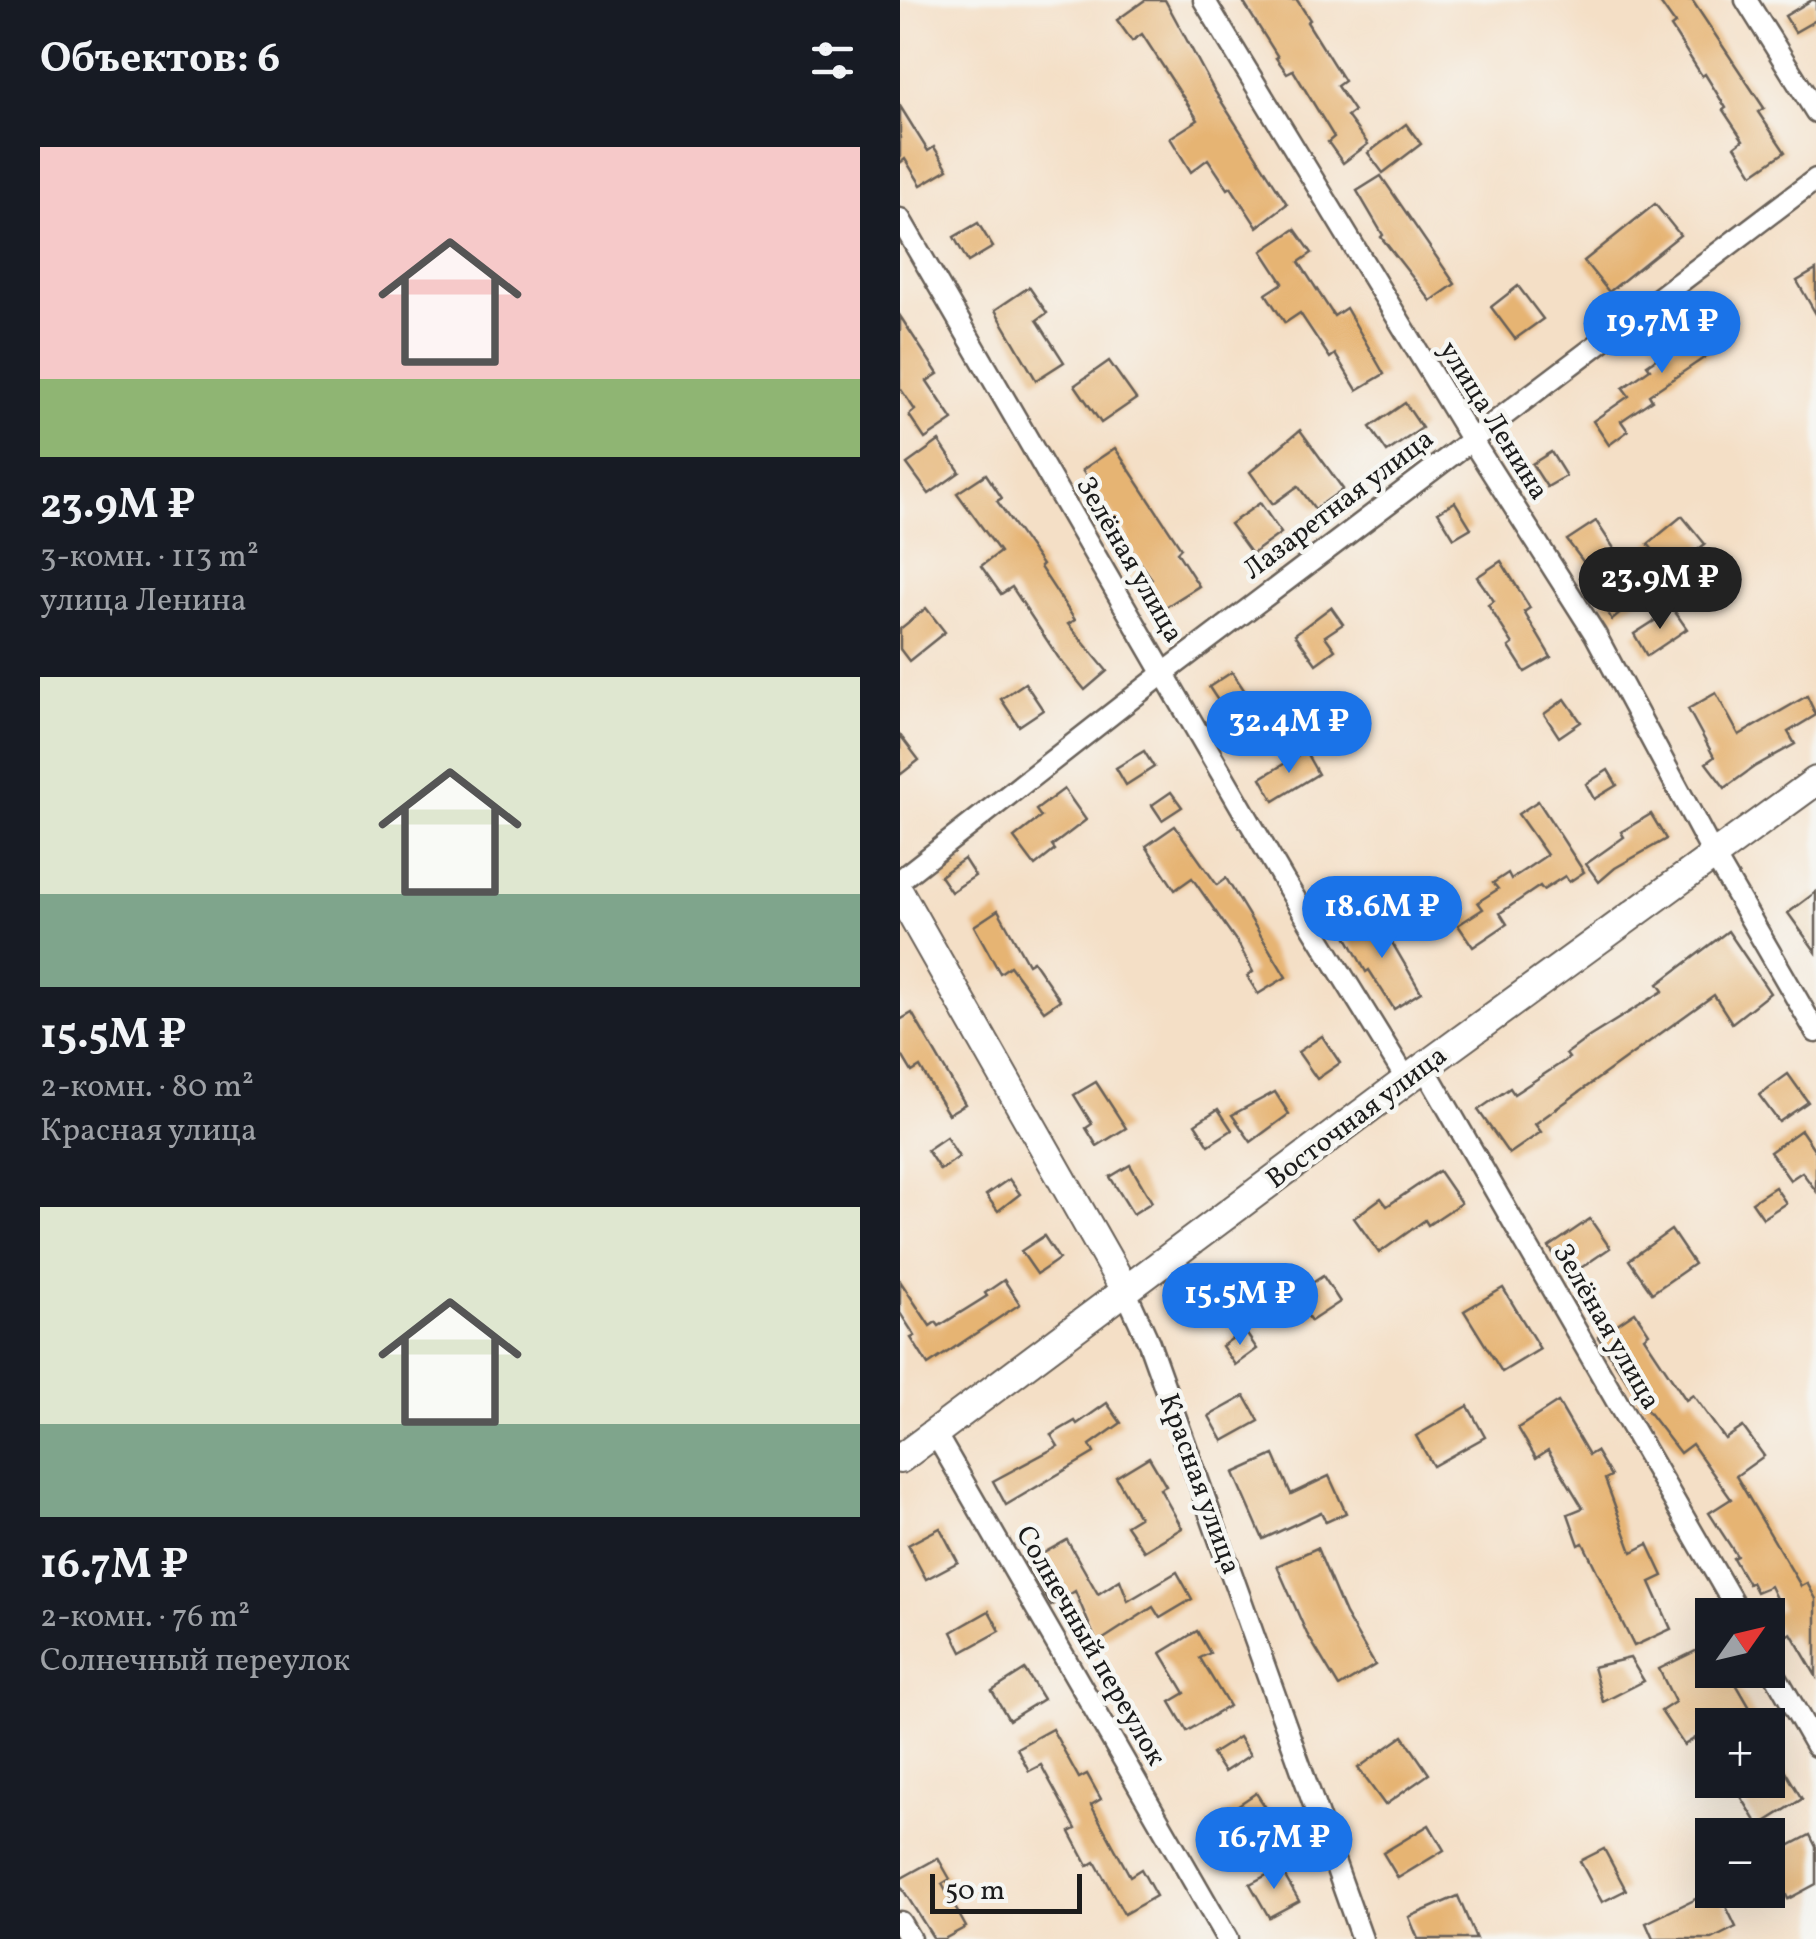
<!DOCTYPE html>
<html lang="ru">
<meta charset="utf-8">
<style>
:root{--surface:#171b24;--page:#242831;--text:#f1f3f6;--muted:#9ea1a6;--accent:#1a73e8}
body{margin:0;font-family:Vollkorn,serif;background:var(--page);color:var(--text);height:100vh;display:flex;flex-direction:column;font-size:38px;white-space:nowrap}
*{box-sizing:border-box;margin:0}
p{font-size:32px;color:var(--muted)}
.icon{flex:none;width:55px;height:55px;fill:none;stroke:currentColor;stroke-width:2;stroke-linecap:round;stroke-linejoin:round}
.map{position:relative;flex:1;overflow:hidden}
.details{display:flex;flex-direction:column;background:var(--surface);width:900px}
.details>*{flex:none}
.needle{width:65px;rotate:56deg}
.tools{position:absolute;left:795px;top:1598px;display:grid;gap:20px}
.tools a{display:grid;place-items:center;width:90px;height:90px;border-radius:0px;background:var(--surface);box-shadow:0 10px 40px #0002;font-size:50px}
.scale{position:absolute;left:30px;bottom:25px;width:152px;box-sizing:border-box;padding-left:10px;border:5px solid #1c1c1c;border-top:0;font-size:28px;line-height:35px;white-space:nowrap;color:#1c1c1c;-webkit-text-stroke:8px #f6f6f2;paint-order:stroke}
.price{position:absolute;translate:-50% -85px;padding:0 22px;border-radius:35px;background:var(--accent);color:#fff;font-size:32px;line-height:65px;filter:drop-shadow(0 2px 5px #0008)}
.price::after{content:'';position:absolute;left:50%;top:60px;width:30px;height:22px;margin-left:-15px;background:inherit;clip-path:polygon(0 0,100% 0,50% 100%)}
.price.selected{background:#222;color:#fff}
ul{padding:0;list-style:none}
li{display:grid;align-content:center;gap:20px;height:530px;padding:0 40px}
li span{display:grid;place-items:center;height:310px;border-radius:0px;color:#555}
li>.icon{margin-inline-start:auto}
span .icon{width:180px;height:180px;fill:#fffc;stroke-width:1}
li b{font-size:42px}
h2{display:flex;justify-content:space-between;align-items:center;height:120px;padding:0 40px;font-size:42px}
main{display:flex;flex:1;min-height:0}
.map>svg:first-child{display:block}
.building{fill:#e6b473}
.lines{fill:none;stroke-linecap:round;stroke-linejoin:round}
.street-casing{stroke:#686058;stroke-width:25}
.secondary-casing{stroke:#686058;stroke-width:32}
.street{stroke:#fff;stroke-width:20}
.secondary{stroke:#fff;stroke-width:28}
.labels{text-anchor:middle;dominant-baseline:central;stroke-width:9;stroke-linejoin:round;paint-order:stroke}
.street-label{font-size:28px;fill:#1c1c1c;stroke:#f6f6f2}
</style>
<main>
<section class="details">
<h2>Объектов: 6<svg class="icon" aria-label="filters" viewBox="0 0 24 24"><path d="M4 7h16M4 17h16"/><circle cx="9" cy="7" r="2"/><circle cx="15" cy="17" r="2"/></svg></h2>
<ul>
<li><span style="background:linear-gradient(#f6c9c9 75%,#8fb573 0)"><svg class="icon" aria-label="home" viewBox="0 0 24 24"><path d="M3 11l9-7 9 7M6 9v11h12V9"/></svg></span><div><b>23.9M ₽</b><p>3-комн. · 113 m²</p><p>улица Ленина</p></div></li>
<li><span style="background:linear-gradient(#dfe7d0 70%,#7fa58c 0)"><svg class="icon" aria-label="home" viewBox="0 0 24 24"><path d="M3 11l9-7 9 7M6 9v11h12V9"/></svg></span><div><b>15.5M ₽</b><p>2-комн. · 80 m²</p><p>Красная улица</p></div></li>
<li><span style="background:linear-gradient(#dfe7d0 70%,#7fa58c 0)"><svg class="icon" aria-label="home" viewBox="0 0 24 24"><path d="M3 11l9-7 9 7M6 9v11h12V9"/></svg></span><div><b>16.7M ₽</b><p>2-комн. · 76 m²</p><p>Солнечный переулок</p></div></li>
</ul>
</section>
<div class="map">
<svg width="916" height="1939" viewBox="0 0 916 1939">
<rect width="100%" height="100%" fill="#f6f6f2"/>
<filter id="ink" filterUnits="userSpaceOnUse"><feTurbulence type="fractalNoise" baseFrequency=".01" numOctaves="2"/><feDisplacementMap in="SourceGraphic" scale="20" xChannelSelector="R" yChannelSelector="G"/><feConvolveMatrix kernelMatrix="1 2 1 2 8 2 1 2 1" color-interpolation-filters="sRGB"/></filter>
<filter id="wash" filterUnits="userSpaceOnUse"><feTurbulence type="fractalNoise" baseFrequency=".0048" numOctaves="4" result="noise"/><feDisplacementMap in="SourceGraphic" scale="40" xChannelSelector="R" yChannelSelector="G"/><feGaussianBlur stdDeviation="2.25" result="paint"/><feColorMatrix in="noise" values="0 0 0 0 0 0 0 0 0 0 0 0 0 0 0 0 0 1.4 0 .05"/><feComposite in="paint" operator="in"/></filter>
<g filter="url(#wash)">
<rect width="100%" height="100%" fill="#f4dfc6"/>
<g id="blocks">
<g class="building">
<path d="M 245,0 L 265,0 L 314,90 L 387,204 L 357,227 L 331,187 L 328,189 L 308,159 L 291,172 L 270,138 L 298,120 L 242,34 L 232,41 L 217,20 Z"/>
<path d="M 342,0 L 397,0 L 410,20 L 407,22 L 444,81 L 437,86 L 454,111 L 447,116 L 468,144 L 443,163 L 428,142 L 434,137 L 393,70 L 387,73 L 376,58 L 378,57 Z"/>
<path d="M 758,0 L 792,0 L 864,108 L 858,112 L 885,152 L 853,174 L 835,146 L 843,140 L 823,110 L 826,108 L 805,74 L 802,76 L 771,27 L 775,24 Z"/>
<path d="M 912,0 L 916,0 L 916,20 L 895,32 L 885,16 Z"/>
<path d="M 0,106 L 28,151 L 34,147 L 48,169 L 21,185 L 5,159 L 0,163 Z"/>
<path d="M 506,124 L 521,144 L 483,173 L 468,153 Z"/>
<path d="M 481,176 L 555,284 L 531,301 L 481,237 L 483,235 L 457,191 Z"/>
<path d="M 755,204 L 780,235 L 709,292 L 684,261 Z"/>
<path d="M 78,223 L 93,247 L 68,262 L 54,237 Z"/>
<path d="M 395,229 L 412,253 L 399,262 L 434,316 L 446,308 L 484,374 L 457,390 L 435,354 L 430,358 L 400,313 L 385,323 L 366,294 L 383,283 L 362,251 Z"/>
<path d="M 916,270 L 916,314 L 897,281 Z"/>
<path d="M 618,286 L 643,319 L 615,339 L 591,307 Z"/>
<path d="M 129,287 L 147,313 L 137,320 L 164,362 L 136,380 L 95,310 Z"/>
<path d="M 0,316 L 38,374 L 27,381 L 53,420 L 25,439 L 9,415 L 15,410 L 0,388 Z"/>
<path d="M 818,317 L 832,339 L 749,395 L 752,400 L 721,421 L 728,431 L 709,445 L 693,421 L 729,396 L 723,388 L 750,369 L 747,365 Z"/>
<path d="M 209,361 L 236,399 L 201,423 L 175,385 Z"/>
<path d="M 505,403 L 522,428 L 487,452 L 470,427 Z"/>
<path d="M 400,430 L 443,489 L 415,509 L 398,486 L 373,504 L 350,472 Z"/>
<path d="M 39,441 L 60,472 L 29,494 L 7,464 Z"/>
<path d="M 215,448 L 281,548 L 277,552 L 299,586 L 264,608 L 248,582 L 252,579 L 224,540 L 227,537 L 182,470 Z"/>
<path d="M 651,452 L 666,476 L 647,487 L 632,464 Z"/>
<path d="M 86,474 L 102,498 L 97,501 L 142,565 L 140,567 L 175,620 L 168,624 L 207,671 L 185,690 L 158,657 L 112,587 L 101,594 L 81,566 L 100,552 L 57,493 Z"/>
<path d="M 555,502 L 571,528 L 554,538 L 538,512 Z"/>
<path d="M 360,503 L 381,533 L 352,554 L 330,524 Z"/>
<path d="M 782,516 L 805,544 L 771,572 L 748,544 Z"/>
<path d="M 696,521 L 744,594 L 712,620 L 701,600 L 709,596 L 667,540 Z"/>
<path d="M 601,561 L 630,608 L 624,612 L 651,657 L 625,672 L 609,647 L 613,644 L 588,605 L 594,601 L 577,577 Z"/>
<path d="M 431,607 L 443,624 L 425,636 L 435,650 L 416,664 L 395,634 Z"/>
<path d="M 26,608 L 45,632 L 9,661 L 0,649 L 0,629 Z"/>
<path d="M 773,609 L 787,629 L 747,656 L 734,634 Z"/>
<path d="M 332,672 L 359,712 L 336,728 L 309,687 Z"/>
<path d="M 125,683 L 143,710 L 119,726 L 101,699 Z"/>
<path d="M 816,693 L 839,735 L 907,696 L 916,715 L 888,732 L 895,744 L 854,767 L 825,788 L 806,763 L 814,757 L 788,709 Z"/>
<path d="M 665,699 L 681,722 L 659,737 L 644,714 Z"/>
<path d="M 0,735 L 19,760 L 0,775 Z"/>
<path d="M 244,751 L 254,767 L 226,785 L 216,768 Z"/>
<path d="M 405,751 L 418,774 L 374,801 L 361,778 Z"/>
<path d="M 708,770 L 717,785 L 694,799 L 686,784 Z"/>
<path d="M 164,789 L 186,820 L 152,846 L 155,850 L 135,866 L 114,838 L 141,817 L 136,810 Z"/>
<path d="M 271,792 L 282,807 L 262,820 L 252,805 Z"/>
<path d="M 638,801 L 684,872 L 669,882 L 665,876 L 643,890 L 640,886 L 600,913 L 607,924 L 573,947 L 558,925 L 583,909 L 578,902 L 598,889 L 593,883 L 608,873 L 611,879 L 647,855 L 618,814 Z"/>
<path d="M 751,814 L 766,839 L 715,868 L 699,882 L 686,864 L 724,837 L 721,832 Z"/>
<path d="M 275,826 L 317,885 L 326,878 L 386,977 L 358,994 L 347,976 L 353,972 L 339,945 L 292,878 L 275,890 L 246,846 Z"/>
<path d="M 64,859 L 75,876 L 51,892 L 40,876 Z"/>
<path d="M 916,892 L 916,952 L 888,913 Z"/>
<path d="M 98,910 L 128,964 L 133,961 L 160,1000 L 144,1011 L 110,966 L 100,973 L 74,926 Z"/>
<path d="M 467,913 L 484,943 L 490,939 L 521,992 L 494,1009 L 469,970 L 466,972 L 442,928 Z"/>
<path d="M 828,931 L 870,993 L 832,1023 L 814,995 L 635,1124 L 641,1132 L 609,1154 L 578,1110 L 610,1088 L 614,1094 L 669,1058 L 666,1054 L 689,1037 L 763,991 L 758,984 Z"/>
<path d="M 12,1013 L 65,1104 L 48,1114 L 20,1067 L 12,1072 L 0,1052 L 0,1020 Z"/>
<path d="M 422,1036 L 440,1063 L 417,1079 L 398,1052 Z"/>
<path d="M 888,1074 L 908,1102 L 879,1122 L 859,1095 Z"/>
<path d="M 196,1082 L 226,1128 L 197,1146 L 186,1128 L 192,1124 L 174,1095 Z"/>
<path d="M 375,1092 L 389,1114 L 351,1142 L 332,1115 Z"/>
<path d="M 318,1109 L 332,1130 L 309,1145 L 295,1124 Z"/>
<path d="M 901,1130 L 916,1152 L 916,1191 L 902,1172 L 890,1180 L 870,1152 Z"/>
<path d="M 46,1137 L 59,1157 L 40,1170 L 27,1150 Z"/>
<path d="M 230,1165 L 252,1202 L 233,1214 L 210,1177 Z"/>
<path d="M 539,1171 L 561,1203 L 528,1225 L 525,1220 L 479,1253 L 454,1218 L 481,1198 L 487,1206 Z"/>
<path d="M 109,1179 L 120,1194 L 98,1211 L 86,1195 Z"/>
<path d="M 875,1187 L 886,1203 L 863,1218 L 852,1202 Z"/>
<path d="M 690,1219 L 710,1248 L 669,1276 L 649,1247 Z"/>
<path d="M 771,1230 L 794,1264 L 752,1293 L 729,1260 Z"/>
<path d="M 144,1236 L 159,1259 L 137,1274 L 121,1251 Z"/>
<path d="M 423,1276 L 440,1302 L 411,1321 L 394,1295 Z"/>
<path d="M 104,1280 L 120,1304 L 28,1365 L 11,1338 L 15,1336 L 0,1313 L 0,1281 L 30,1326 L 36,1322 L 39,1326 L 87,1296 L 85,1293 Z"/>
<path d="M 603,1288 L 640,1349 L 602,1372 L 564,1311 Z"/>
<path d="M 735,1312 L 749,1333 L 744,1337 L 786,1400 L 793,1395 L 825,1439 L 843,1427 L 864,1456 L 836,1476 L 901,1586 L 907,1583 L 916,1599 L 916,1676 L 891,1633 L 882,1638 L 869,1615 L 881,1609 L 870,1586 L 856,1592 L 851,1582 L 848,1584 L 833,1558 L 837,1556 L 809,1513 L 831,1499 L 792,1444 L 780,1453 L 743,1405 L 698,1337 Z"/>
<path d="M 344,1330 L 357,1349 L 335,1365 L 322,1346 Z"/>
<path d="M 345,1396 L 359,1421 L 323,1441 L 309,1416 Z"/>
<path d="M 658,1402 L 689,1455 L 696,1451 L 711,1476 L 705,1479 L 732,1552 L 748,1544 L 763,1576 L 750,1582 L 771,1629 L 734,1646 L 683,1543 L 679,1545 L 668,1514 L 683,1508 L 648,1450 L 636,1458 L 618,1428 Z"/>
<path d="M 207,1403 L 221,1423 L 190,1445 L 194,1453 L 106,1505 L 93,1481 L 158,1446 L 151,1435 L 175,1421 L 177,1424 Z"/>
<path d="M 568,1406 L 585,1437 L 533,1466 L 516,1436 Z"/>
<path d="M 374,1455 L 391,1494 L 429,1476 L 446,1513 L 426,1522 L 421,1512 L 363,1539 L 334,1473 Z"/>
<path d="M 249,1457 L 266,1486 L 260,1489 L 282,1528 L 244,1551 L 226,1525 L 239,1517 L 216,1477 Z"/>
<path d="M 40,1528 L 58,1562 L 26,1579 L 8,1545 Z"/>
<path d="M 167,1540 L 198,1594 L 220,1580 L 228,1601 L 277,1572 L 292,1599 L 260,1618 L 253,1607 L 197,1643 L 175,1591 L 151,1606 L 126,1563 Z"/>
<path d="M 417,1548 L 445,1614 L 475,1665 L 439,1687 L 407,1634 L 377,1566 Z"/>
<path d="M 89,1611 L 100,1631 L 62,1652 L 52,1632 Z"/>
<path d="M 297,1631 L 310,1653 L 300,1658 L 329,1706 L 287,1731 L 270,1702 L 285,1693 L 261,1653 Z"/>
<path d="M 806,1646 L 812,1659 L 812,1670 L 818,1670 L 820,1674 L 828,1670 L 860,1725 L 812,1725 L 812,1762 L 797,1737 L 784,1745 L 761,1711 L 775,1702 L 759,1669 Z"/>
<path d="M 730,1658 L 744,1681 L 703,1702 L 693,1667 Z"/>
<path d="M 125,1670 L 143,1699 L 109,1720 L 92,1691 Z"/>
<path d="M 152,1729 L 179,1778 L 187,1774 L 201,1799 L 191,1805 L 230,1876 L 241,1869 L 256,1896 L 224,1914 L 195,1862 L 188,1866 L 170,1832 L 176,1829 L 141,1765 L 129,1771 L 117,1748 Z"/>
<path d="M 503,1736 L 529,1774 L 485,1805 L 458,1768 Z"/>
<path d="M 339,1737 L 350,1755 L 324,1772 L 312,1754 Z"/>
<path d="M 868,1743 L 902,1799 L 859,1826 L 831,1780 L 868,1780 Z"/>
<path d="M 356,1793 L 373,1818 L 340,1841 L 322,1816 Z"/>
<path d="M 529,1825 L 544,1850 L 498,1878 L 483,1853 Z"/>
<path d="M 910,1835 L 916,1847 L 916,1884 L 888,1899 L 868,1857 Z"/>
<path d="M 704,1849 L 726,1890 L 702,1902 L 680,1861 Z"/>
<path d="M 38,1858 L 50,1879 L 42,1884 L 66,1927 L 44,1939 L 34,1939 L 0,1885 L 0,1879 Z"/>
<path d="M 380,1868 L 399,1901 L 369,1917 L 350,1884 Z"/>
<path d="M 814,1890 L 818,1890 L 836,1927 L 812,1939 L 753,1939 L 746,1923 Z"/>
<path d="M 558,1896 L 576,1939 L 518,1939 L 509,1917 Z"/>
</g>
</g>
</g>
<g filter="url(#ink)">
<use href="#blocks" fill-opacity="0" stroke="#686058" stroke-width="2.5"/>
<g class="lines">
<g class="street-casing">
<g id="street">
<path d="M 304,0 L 571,439 L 695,634 L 813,854 L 916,1032"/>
<path d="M 846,0 L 916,112"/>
<path d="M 0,219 L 384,881 L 507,1080"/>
<path d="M 0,880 L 264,673 L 916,179"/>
<path d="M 524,1067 L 840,1615"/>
<path d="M 225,1290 L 249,1343 L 462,1939"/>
<path d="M 35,1433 L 327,1939"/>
<path d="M 868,1662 L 916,1746"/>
<path d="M 0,1922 L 10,1939"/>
</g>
</g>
<g class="secondary-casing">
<g id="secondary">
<path d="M 0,894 L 225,1290"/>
<path d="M 0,1459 L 524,1067 L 916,781"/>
</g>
</g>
<use href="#street" class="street"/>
<use href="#secondary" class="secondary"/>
</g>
</g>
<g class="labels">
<g class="street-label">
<text transform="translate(593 421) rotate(58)">улица Ленина</text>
<text transform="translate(439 505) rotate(-37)">Лазаретная улица</text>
<text transform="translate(229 560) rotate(60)">Зелёная улица</text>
<text transform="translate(457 1118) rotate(-37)">Восточная улица</text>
<text transform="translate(706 1327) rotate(60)">Зелёная улица</text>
<text transform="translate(299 1484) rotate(70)">Красная улица</text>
<text transform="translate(190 1646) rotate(60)">Солнечный переулок</text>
</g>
</g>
</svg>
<div class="tools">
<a><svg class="needle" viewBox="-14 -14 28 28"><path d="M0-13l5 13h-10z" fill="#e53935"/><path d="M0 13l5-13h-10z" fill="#9ea1a6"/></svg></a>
<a>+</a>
<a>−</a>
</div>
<div class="scale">50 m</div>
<b class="price" style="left:762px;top:376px">19.7M ₽</b>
<b class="price selected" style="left:760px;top:632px">23.9M ₽</b>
<b class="price" style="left:389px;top:776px">32.4M ₽</b>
<b class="price" style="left:482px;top:961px">18.6M ₽</b>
<b class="price" style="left:340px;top:1348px">15.5M ₽</b>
<b class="price" style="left:374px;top:1892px">16.7M ₽</b>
</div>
</main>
